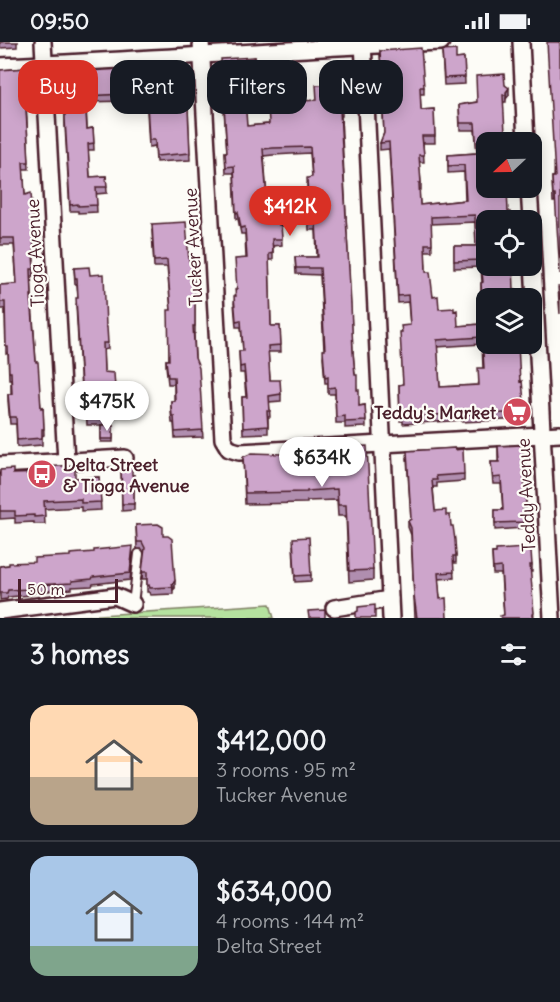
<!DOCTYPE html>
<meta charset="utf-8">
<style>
:root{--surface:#171b24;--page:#242831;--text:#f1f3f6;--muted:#9ea1a6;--line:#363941;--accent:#d93025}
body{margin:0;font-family:Delius,sans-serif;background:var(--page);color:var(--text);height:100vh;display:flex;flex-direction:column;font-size:22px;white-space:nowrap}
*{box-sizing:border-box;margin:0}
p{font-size:20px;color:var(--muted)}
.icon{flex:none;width:33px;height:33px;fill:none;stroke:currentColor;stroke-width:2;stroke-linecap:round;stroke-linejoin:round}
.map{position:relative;height:576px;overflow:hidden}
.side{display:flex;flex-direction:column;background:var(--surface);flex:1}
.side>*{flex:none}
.hud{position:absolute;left:18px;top:18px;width:525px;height:54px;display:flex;gap:12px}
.needle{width:39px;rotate:248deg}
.controls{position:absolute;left:476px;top:90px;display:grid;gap:12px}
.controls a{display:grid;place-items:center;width:66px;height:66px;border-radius:12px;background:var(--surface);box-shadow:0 3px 15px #0003;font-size:30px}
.scale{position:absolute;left:18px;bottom:15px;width:100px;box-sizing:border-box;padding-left:6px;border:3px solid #4a1f2b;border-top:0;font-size:16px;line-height:21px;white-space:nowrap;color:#4a1f2b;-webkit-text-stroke:4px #fdfcf7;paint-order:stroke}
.price{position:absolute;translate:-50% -51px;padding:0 14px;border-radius:21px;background:#fff;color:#222;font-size:20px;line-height:39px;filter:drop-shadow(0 2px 3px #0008)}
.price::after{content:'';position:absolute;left:50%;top:36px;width:18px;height:14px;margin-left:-9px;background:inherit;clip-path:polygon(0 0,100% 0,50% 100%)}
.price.on{background:var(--accent);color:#fff}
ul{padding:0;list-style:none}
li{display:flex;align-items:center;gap:18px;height:150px;padding:0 30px}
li+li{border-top:2px solid var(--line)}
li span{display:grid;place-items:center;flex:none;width:168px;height:120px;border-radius:18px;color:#555}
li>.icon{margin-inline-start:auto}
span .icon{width:72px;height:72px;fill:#fffc;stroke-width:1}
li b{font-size:26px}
h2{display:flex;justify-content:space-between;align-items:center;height:72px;padding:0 30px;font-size:26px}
.chip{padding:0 21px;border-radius:18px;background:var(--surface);box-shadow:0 3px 15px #0003;font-size:21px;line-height:54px}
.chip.on{background:var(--accent);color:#fff}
.status{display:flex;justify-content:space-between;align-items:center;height:42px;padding:0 30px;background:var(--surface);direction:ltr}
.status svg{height:16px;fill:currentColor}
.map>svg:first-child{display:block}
.green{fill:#b5e29f;stroke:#808065;stroke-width:1.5}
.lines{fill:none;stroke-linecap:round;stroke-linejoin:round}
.service-casing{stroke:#4a1f2b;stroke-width:12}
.minor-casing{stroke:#4a1f2b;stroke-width:20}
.service{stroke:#fdfcf7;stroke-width:8}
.minor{stroke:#fdfcf7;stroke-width:15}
.wall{fill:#b08eaf;stroke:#4a1f2b;stroke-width:1.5;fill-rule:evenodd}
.shaded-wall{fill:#90748e;stroke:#4a1f2b;stroke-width:1.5}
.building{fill:#cda5cb;stroke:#4a1f2b;stroke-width:1.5;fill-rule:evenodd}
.labels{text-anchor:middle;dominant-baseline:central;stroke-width:4.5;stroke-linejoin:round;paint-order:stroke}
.street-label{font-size:18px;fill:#4a1f2b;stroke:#fdfcf7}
.poi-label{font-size:18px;font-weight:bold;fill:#4a1f2b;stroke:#fdfcf7;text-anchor:end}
</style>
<div class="status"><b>09:50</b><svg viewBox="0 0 49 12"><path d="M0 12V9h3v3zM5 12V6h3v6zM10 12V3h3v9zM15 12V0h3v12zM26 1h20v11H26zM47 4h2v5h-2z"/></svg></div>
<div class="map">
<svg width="560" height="576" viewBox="0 0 560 576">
<rect width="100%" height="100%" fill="#fdfcf7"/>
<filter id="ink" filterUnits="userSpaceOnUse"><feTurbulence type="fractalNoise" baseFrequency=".0167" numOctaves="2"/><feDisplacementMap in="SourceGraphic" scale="12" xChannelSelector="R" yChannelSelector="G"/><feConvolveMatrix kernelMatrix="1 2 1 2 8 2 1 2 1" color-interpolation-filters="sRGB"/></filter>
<g filter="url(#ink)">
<path class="green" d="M 270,562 L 274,576 L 53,576 Z"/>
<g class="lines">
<g class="service-casing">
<path id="service" d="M 133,562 L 139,512"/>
</g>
<g class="minor-casing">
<g id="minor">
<path d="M 43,0 L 66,419"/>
<path d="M 201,0 L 223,397 L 229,407 L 239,410 L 560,392"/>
<path d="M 363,0 L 391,576"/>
<path d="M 521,0 L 526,100"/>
<path d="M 0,24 C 147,18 294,6 441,0"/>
<path d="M 529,146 L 531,178"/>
<path d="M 531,183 L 552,576"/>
<path d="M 0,423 L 125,416"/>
<path d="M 334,566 L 390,557"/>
<path d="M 0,569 L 115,554 L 133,562"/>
</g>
</g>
<use href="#service" class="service"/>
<use href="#minor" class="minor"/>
</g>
<g class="wall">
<path d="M 0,0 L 19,0 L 17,0 L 17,5 L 0,6 Z"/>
<path d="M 560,0 L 555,160 L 553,160 L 552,135 L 554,135 Z"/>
<path d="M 380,9 L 424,45 L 424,52 L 420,52 L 421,68 L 434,67 L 435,101 L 423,101 L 424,120 L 419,120 L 421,141 L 421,148 L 419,148 L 420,163 L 465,158 L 464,130 L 448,131 L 448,113 L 477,111 L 475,88 L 460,88 L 459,63 L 477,60 L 505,43 L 509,53 L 506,56 L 506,60 L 504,60 L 486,100 L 510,177 L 486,178 L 520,340 L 525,370 L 525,377 L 462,380 L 462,378 L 451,379 L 403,382 L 403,379 L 400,379 L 399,343 L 403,342 L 401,290 L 410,283 L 408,260 L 398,261 L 389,107 L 380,108 L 380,101 L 384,91 ZM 475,180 L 476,204 L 454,204 L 454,226 L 481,225 L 482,240 L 481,241 L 481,248 L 482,271 L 481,282 L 458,284 L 439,267 L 433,255 L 426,230 L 425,209 L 432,209 L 431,182 ZM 482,302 L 483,326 L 478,343 L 440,345 L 437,305 Z"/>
<path d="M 442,9 L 456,17 L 464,16 L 465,42 L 444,43 Z"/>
<path d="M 255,15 L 256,33 L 251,34 L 251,38 L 238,39 L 239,57 L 247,84 L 268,82 L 342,67 L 342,74 L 341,74 L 353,310 L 355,333 L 359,364 L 365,363 L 366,385 L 345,386 L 345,381 L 336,381 L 335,352 L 328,352 L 328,341 L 325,341 L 323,315 L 324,308 L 320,233 L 296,232 L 295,215 L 317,215 L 316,188 L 309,188 L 307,142 L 312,135 L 310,111 L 273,113 L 264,114 L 268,169 L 279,183 L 281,183 L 282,203 L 273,204 L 273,218 L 269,218 L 271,284 L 280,284 L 281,310 L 268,310 L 270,338 L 281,352 L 281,359 L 269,360 L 270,375 L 268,375 L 268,391 L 243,392 L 242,355 L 246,355 L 244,331 L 240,331 L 239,309 L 243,309 L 241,285 L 236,285 L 234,261 L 236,248 L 246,216 L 245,192 L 241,192 L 238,177 L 236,177 L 234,131 L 226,131 L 225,110 L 227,110 L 221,24 Z"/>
<path d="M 27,26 L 28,57 L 26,57 L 29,127 L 23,127 L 25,153 L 32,166 L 34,219 L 33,219 L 34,234 L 31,234 L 32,253 L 32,260 L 36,320 L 41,366 L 43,365 L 44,393 L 42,394 L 42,403 L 17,405 L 16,382 L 10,382 L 8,359 L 8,352 L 11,352 L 11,337 L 9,337 L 8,311 L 6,312 L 5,267 L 0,267 L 0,243 L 17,242 L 14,203 L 0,203 L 0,28 Z"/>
<path d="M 146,27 L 183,51 L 187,66 L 188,66 L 190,118 L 156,120 L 155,104 L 149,105 L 146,50 L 124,51 L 125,59 L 86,60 L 87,87 L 93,86 L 94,108 L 88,108 L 90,135 L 106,134 L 107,151 L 96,152 L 97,170 L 78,171 L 78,169 L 70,169 L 65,84 L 65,61 L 63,61 L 62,33 Z"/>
<path d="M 152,189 L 189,219 L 195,258 L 195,291 L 194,291 L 195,316 L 203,395 L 175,396 L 174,381 L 172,381 L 171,370 L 171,359 L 174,359 L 174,342 L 168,342 L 166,324 L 166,318 L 169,318 L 171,268 L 167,225 L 154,225 Z"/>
<path d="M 74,226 L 90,233 L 106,285 L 108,307 L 103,308 L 104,330 L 115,346 L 115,352 L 104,353 L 104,383 L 87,383 L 86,355 L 84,355 L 83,349 L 81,349 L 76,263 L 78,256 L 77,242 L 75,242 Z"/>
<rect x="101" y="383" width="12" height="17"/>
<path d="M 498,404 L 523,412 L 526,433 L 526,440 L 525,440 L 526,468 L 524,468 L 524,486 L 495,488 L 495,468 L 503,468 L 501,442 L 493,442 L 491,420 L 498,420 Z"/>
<path d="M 326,408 L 373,528 L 373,538 L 349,540 L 346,474 L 338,474 L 337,458 L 307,459 L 307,461 L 245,462 L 243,415 L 288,414 Z"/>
<path d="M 407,416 L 464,432 L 464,439 L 437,441 L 437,445 L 433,445 L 435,469 L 446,473 L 451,484 L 456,514 L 456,521 L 453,521 L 454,536 L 438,537 L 440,557 L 447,576 L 415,576 L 411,493 L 408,485 L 408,479 L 411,477 Z"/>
<path d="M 121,423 L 132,433 L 134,433 L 134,468 L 122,469 Z"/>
<path d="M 0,428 L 13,432 L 75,436 L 99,435 L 101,468 L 81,469 L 81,465 L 44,467 L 45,482 L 34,482 L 34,480 L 15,481 L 15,476 L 0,477 Z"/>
<path d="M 136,483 L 163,494 L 175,546 L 173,548 L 173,552 L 150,553 L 149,550 L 147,550 L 147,537 L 142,537 L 144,511 L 142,507 L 137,507 Z"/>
<path d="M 293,503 L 311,533 L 311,539 L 295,540 Z"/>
<path d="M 524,509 L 532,523 L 532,530 L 530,530 L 534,576 L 500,576 L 504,574 L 501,532 L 493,532 L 492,511 Z"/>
<path d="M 133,511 L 130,538 L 93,542 L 92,544 L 72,545 L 72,547 L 35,550 L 31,553 L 8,555 L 7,557 L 0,558 L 0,524 Z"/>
</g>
<g class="shaded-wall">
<path d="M 509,46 L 509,53 L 506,57 L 506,50 Z"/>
<path d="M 175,539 L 175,546 L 173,548 L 172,542 Z"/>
<path d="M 35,543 L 35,550 L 31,553 L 31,547 Z"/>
</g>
<g class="building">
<path d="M 547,0 L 560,0 L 560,232 L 555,153 L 553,153 L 552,135 L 555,135 Z"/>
<path d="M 421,6 L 424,45 L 420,45 L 421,68 L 434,67 L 435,94 L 422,94 L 424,113 L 419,113 L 421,141 L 419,141 L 420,163 L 466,158 L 464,123 L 448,124 L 448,113 L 477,111 L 475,81 L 460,81 L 459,63 L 477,60 L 476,34 L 504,32 L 505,43 L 509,46 L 506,50 L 506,53 L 503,53 L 505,91 L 507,91 L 507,100 L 486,100 L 486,146 L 507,146 L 508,170 L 510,170 L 509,178 L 486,178 L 486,224 L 513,224 L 514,247 L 516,247 L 516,256 L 486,256 L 486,302 L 518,302 L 520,340 L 522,339 L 525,370 L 462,373 L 462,371 L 451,372 L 403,375 L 403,372 L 400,372 L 399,343 L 403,342 L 400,290 L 402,290 L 401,284 L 410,283 L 408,253 L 398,254 L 389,100 L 380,101 L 384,91 L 380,9 ZM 475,173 L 476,204 L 454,204 L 454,219 L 481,218 L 483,240 L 481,241 L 483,271 L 481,271 L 481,282 L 458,284 L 457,268 L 454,269 L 454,266 L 439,267 L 438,254 L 433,255 L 430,230 L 426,230 L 425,202 L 432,202 L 431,175 ZM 482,295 L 484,326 L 478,326 L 479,343 L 440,345 L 437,298 Z"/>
<path d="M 456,8 L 456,17 L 464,16 L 465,35 L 444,36 L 442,9 Z"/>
<path d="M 255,15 L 256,27 L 251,27 L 251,32 L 238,32 L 239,57 L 245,57 L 247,84 L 269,82 L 268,61 L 317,58 L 316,43 L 341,42 L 342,67 L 340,67 L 341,88 L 351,262 L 353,310 L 355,333 L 357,333 L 357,348 L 359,348 L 359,364 L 365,363 L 366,379 L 345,380 L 345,374 L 336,375 L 335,345 L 328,346 L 328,334 L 325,335 L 323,308 L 325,308 L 320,226 L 296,226 L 295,215 L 318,215 L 316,181 L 309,182 L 307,136 L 312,135 L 310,105 L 273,106 L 263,107 L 268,169 L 277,168 L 279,183 L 281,183 L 282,197 L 272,197 L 273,211 L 269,212 L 271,284 L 280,284 L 281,303 L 268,304 L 270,338 L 280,338 L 281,352 L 269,354 L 270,369 L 267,369 L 268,384 L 243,386 L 242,355 L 247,355 L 244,324 L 240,325 L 239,309 L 243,309 L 241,278 L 236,279 L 234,254 L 236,254 L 235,248 L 237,248 L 235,217 L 247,216 L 245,185 L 241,186 L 238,170 L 236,171 L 234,124 L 226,125 L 225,110 L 227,110 L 221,17 Z"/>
<path d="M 145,23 L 146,27 L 181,25 L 183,51 L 187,57 L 187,66 L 188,66 L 190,111 L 156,114 L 155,98 L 149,98 L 146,43 L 124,44 L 125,52 L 85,54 L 87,87 L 93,86 L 94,101 L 88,102 L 90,135 L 106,134 L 107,145 L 96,145 L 97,163 L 78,164 L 78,162 L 70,163 L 65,77 L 65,55 L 63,55 L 62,33 L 67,32 L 67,30 L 123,27 L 123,24 Z"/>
<path d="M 27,26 L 28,50 L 25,50 L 29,120 L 23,120 L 25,153 L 31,151 L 32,166 L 34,212 L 33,212 L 34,227 L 31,227 L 32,253 L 31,253 L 36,320 L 38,320 L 41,366 L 43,365 L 44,387 L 42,387 L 42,396 L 17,398 L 16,375 L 10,375 L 8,352 L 12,352 L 11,330 L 9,330 L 8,305 L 6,305 L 5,260 L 0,260 L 0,243 L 17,242 L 14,196 L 0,196 L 0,28 Z"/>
<path d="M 186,180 L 189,219 L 193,219 L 195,258 L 195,284 L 193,284 L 195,316 L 199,326 L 203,388 L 175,390 L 174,374 L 172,374 L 171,363 L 171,359 L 175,359 L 174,335 L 168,335 L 166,318 L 169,318 L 168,268 L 171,268 L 167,218 L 154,219 L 152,182 Z"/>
<path d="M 89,225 L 90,233 L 104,232 L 106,285 L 107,285 L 108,301 L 103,301 L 104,330 L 114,331 L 115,346 L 103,347 L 104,376 L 87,376 L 86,348 L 84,348 L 83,342 L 81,343 L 76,256 L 78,256 L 77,236 L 75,236 L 74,226 Z"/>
<path d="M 558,245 L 560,245 L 560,272 L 559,260 Z"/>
<rect x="101" y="383" width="12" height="14"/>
<path d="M 522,403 L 523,412 L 525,412 L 526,433 L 524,433 L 526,461 L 523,462 L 524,480 L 495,481 L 495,468 L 503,468 L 502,450 L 501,435 L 493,436 L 491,420 L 499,420 L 498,404 Z"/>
<path d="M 367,404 L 373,528 L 349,529 L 346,463 L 338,463 L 337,447 L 307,449 L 307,450 L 245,451 L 243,415 L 252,411 L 282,412 L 288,414 L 295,411 L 326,408 L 344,409 L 343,405 Z"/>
<path d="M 455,406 L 455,408 L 463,407 L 464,432 L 436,434 L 437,438 L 432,438 L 435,469 L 446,468 L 446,473 L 450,473 L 451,484 L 453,484 L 455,498 L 456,514 L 453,514 L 454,530 L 438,531 L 440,557 L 446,556 L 447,576 L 417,576 L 414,554 L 411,486 L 408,479 L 411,477 L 407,409 Z"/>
<path d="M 132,422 L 132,433 L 134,433 L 134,462 L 122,462 L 121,423 Z"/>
<path d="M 75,423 L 75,436 L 99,435 L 101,460 L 81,461 L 81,457 L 44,459 L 45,474 L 34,475 L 34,473 L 15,474 L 15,469 L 0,469 L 0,428 L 13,427 L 13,432 L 44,431 L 44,425 Z"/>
<path d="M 158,482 L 163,485 L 163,494 L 168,494 L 172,497 L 175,539 L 172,542 L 173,545 L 150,546 L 149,543 L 147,544 L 147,530 L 142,530 L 145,506 L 142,500 L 137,500 L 136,483 Z"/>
<path d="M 309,495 L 311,533 L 295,534 L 293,496 Z"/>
<path d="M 133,504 L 130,531 L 93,535 L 92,537 L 72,539 L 72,541 L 35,543 L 31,547 L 8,548 L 7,551 L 0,551 L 0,524 L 9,523 L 9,521 L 34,520 L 34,516 L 70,514 L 70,512 L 94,510 L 94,508 Z"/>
<path d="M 524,506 L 524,509 L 531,509 L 532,523 L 530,523 L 534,571 L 533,572 L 533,576 L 501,576 L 500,574 L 504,573 L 501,525 L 493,526 L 492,511 L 496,511 L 496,508 Z"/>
<path d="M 375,563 L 375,576 L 356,576 L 356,570 L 358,569 L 358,565 Z"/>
<path d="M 325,568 L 325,576 L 309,576 L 308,569 Z"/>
</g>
</g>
<defs>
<g id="supermarket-disc" transform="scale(1.5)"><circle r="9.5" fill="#d1495b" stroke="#fdfcf7"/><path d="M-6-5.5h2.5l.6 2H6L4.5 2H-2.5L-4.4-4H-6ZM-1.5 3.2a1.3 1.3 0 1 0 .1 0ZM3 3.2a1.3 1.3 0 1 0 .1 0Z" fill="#fff"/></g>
<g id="bus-disc" transform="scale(1.5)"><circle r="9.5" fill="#d1495b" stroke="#fdfcf7"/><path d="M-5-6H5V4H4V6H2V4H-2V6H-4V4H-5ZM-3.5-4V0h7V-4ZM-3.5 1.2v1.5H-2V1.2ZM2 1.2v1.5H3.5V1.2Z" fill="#fff"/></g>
</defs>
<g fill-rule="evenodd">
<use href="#supermarket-disc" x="517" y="370"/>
<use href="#bus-disc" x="42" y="432"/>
</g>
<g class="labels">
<g class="street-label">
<text transform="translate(193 205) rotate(-93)">Tucker Avenue</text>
<text transform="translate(35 211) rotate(-93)">Tioga Avenue</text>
<text transform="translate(526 453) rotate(-93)">Teddy Avenue</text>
</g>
<g class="poi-label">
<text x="496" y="370">Teddy's Market</text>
<text x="63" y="422" text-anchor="start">Delta Street<tspan x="63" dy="21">&amp; Tioga Avenue</tspan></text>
</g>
</g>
</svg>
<div class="controls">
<a><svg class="needle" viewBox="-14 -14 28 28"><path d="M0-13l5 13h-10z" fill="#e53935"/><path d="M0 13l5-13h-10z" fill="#9ea1a6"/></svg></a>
<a><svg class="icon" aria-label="locate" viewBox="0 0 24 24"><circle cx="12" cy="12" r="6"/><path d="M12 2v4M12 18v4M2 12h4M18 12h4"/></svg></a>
<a><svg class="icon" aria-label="layers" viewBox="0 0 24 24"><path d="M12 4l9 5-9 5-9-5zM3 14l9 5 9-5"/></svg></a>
</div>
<div class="scale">50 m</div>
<b class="price on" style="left:290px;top:195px">$412K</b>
<b class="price" style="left:107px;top:390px">$475K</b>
<b class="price" style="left:322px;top:446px">$634K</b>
<div class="hud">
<a class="chip on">Buy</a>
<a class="chip">Rent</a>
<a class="chip">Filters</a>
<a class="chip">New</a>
</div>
</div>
<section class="side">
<h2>3 homes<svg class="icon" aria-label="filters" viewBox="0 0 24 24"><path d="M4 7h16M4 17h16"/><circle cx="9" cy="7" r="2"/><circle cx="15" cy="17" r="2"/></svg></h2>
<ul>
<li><span style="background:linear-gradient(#ffd9b3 60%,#b9a48a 0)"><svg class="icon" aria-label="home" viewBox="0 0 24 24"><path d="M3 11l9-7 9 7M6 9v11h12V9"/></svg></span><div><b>$412,000</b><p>3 rooms · 95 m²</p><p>Tucker Avenue</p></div></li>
<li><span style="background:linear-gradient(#a9c7e8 75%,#7fa58c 0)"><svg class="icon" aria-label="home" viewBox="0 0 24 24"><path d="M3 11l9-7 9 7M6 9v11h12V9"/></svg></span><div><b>$634,000</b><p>4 rooms · 144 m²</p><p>Delta Street</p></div></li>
</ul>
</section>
